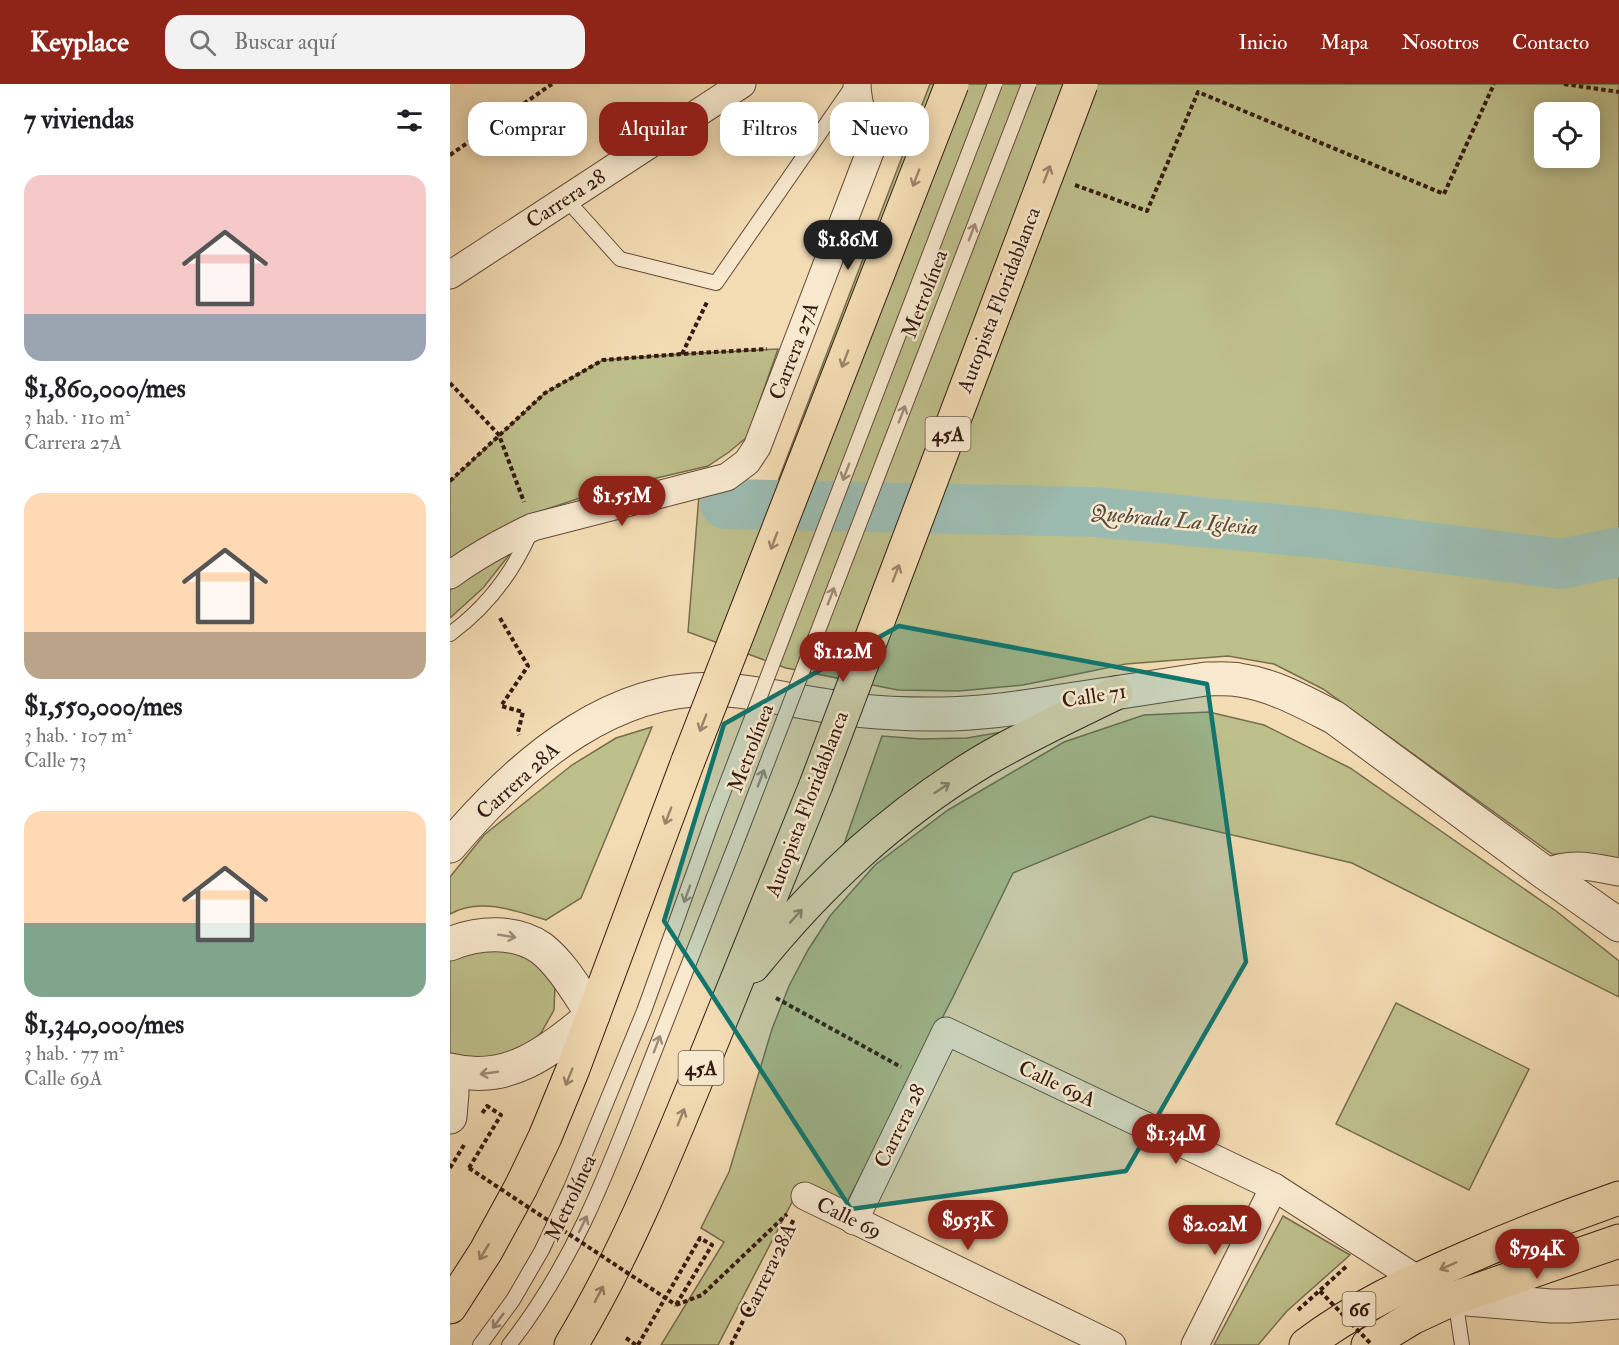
<!DOCTYPE html>
<html lang="es">
<meta charset="utf-8">
<style>
:root{--surface:#fff;--page:#f2f2f2;--text:#202124;--muted:#757577;--accent:#8f2418}
body{margin:0;font-family:"IM FELL Double Pica",serif;background:var(--page);color:var(--text);height:100vh;display:flex;flex-direction:column;font-size:22px;white-space:nowrap}
*{box-sizing:border-box;margin:0}
p{font-size:20px;color:var(--muted)}
.icon{flex:none;width:33px;height:33px;fill:none;stroke:currentColor;stroke-width:2;stroke-linecap:round;stroke-linejoin:round}
.map{position:relative;flex:1;overflow:hidden}
.sheet{display:flex;flex-direction:column;background:var(--surface);width:450px}
.sheet>*{flex:none}
.top-card{position:absolute;left:18px;top:18px;width:570px;height:54px;display:flex;gap:12px}
.buttons{position:absolute;left:1084px;top:18px;display:grid;gap:12px}
.buttons a{display:grid;place-items:center;width:66px;height:66px;border-radius:12px;background:var(--surface);box-shadow:0 3px 15px #0003;font-size:30px}
.price{position:absolute;translate:-50% -51px;padding:0 14px;border-radius:21px;background:var(--accent);color:#fff;font-size:20px;line-height:39px;filter:drop-shadow(0 2px 3px #0008)}
.price::after{content:'';position:absolute;left:50%;top:36px;width:18px;height:14px;margin-left:-9px;background:inherit;clip-path:polygon(0 0,100% 0,50% 100%)}
.price.active{background:#222;color:#fff}
ul{padding:0;list-style:none}
li{display:grid;align-content:center;gap:12px;height:318px;padding:0 24px}
li span{display:grid;place-items:center;height:186px;border-radius:18px;color:#555}
li>.icon{margin-inline-start:auto}
span .icon{width:108px;height:108px;fill:#fffc;stroke-width:1}
li b{font-size:26px}
h2{display:flex;justify-content:space-between;align-items:center;height:72px;padding:0 24px;font-size:26px}
.chip{padding:0 21px;border-radius:18px;background:var(--surface);box-shadow:0 3px 15px #0003;font-size:21px;line-height:54px}
.chip.active{background:var(--accent);color:#fff}
header{display:flex;align-items:center;gap:36px;box-sizing:border-box;height:84px;padding:0 30px;background:var(--accent);color:#fff}
header strong{font-size:28px}
nav{display:flex;gap:33px;margin-inline-start:auto;font-size:21px}
.search{width:420px;height:54px;background:var(--page);display:flex;align-items:center;gap:15px;box-sizing:border-box;padding:0 21px;border-radius:18px;color:var(--muted);font-size:22px}
main{display:flex;flex:1;min-height:0}
.map>svg:first-child{display:block}
.green{fill:#bec08c;stroke:#786d4e;stroke-width:1.5;fill-rule:evenodd}
.lines{fill:none;stroke-linecap:round;stroke-linejoin:round}
.river{stroke:#9cbbb0;stroke-width:50}
.service-casing{stroke:#634b39;stroke-width:16}
.minor-casing{stroke:#634b39;stroke-width:29}
.tertiary-casing{stroke:#634b39;stroke-width:35}
.trunk-casing{stroke:#331a10;stroke-width:35}
.path{stroke:#331a10;stroke-width:4;stroke-dasharray:4.5 3;stroke-linecap:butt}
.service{stroke:#f8e9cf;stroke-width:14}
.minor{stroke:#f8e9cf;stroke-width:27}
.tertiary{stroke:#f8e9cf;stroke-width:33}
.trunk{stroke:#f4ddb5;stroke-width:33}
.service-bridge-casing{stroke:#634b39;stroke-width:16;stroke-linecap:butt}
.trunk-bridge-casing{stroke:#331a10;stroke-width:35;stroke-linecap:butt}
.path-bridge{stroke:#331a10;stroke-width:4;stroke-dasharray:4.5 3;stroke-linecap:butt}
.service-bridge{stroke:#f8e9cf;stroke-width:14}
.trunk-bridge{stroke:#f4ddb5;stroke-width:33}
.oneway{stroke:#9d856b}
.oneway2{stroke:#9f8c79}
.marked{fill:#0f766e;fill-opacity:0.2;stroke:#0f766e;stroke-width:4.5;stroke-linejoin:round}
.labels{text-anchor:middle;dominant-baseline:central;stroke-width:5;stroke-linejoin:round;paint-order:stroke}
.shield{fill:#f8e9cf;stroke:#6e5849;stroke-width:1.5}
.shield-label{font-size:20px;font-weight:bold;fill:#331a10}
.street-label{font-size:21px;fill:#331a10;stroke:#f8e9cf}
.water-label{font-size:22px;font-style:italic;fill:#524a40;stroke:#f8e9cf}
</style>
<header>
<strong>Keyplace</strong>
<div class="search"><svg class="icon" aria-label="search" viewBox="0 0 24 24"><circle cx="10" cy="10" r="6"/><path d="M15 15l6 6"/></svg>Buscar aquí</div>
<nav><a>Inicio</a><a>Mapa</a><a>Nosotros</a><a>Contacto</a></nav>
</header>
<main>
<section class="sheet">
<h2>7 viviendas<svg class="icon" aria-label="filters" viewBox="0 0 24 24"><path d="M4 7h16M4 17h16"/><circle cx="9" cy="7" r="2"/><circle cx="15" cy="17" r="2"/></svg></h2>
<ul>
<li><span style="background:linear-gradient(#f6c9c9 75%,#9aa5b1 0)"><svg class="icon" aria-label="home" viewBox="0 0 24 24"><path d="M3 11l9-7 9 7M6 9v11h12V9"/></svg></span><div><b>$1,860,000/mes</b><p>3 hab. · 110 m²</p><p>Carrera 27A</p></div></li>
<li><span style="background:linear-gradient(#ffd9b3 75%,#b9a48a 0)"><svg class="icon" aria-label="home" viewBox="0 0 24 24"><path d="M3 11l9-7 9 7M6 9v11h12V9"/></svg></span><div><b>$1,550,000/mes</b><p>3 hab. · 107 m²</p><p>Calle 73</p></div></li>
<li><span style="background:linear-gradient(#ffd9b3 60%,#7fa58c 0)"><svg class="icon" aria-label="home" viewBox="0 0 24 24"><path d="M3 11l9-7 9 7M6 9v11h12V9"/></svg></span><div><b>$1,340,000/mes</b><p>3 hab. · 77 m²</p><p>Calle 69A</p></div></li>
</ul>
</section>
<div class="map">
<svg width="1169" height="1261" viewBox="0 0 1169 1261">
<rect width="100%" height="100%" fill="#f4ddb5"/>
<filter id="stains"><feTurbulence type="fractalNoise" baseFrequency=".00333" numOctaves="4"/><feColorMatrix values="0 0 0 0 .2 0 0 0 0 .09 0 0 0 0 .02 0 0 0 .5 -.17"/></filter>
<radialGradient id="worn" r=".72"><stop offset=".6" stop-color="#630" stop-opacity="0"/><stop offset="1" stop-color="#630" stop-opacity=".3"/></radialGradient>
<g class="green">
<path d="M 480,0 L 1169,0 L 1169,774 L 1102,770 L 873,605 L 824,580 L 778,572 L 676,580 L 573,601 L 509,607 L 448,606 L 336,584 L 238,548 L 249,411 L 328,397 ZM 1095,28 L 1140,28 L 1140,74 L 1095,74 Z"/>
<path d="M 328,265 L 297,353 L 279,368 L 258,382 L 151,407 L 85,429 L 0,479 L 0,398 L 95,309 L 153,276 L 232,270 Z"/>
<path d="M 64,465 L 33,504 L 0,534 L 0,506 L 24,487 Z"/>
<path d="M 759,628 L 814,641 L 900,684 L 1106,827 L 1169,877 L 1169,913 L 902,779 L 701,732 L 563,789 L 502,915 L 397,1118 L 352,1099 L 268,1261 L 211,1261 L 274,1158 L 251,1144 L 279,1088 L 322,945 L 339,902 L 358,866 L 380,832 L 425,781 L 498,726 L 614,658 L 694,631 Z"/>
<path d="M 202,643 L 131,814 L 96,836 C 66,827 30,813 0,830 L 0,793 L 34,751 L 122,681 L 166,654 Z"/>
<path d="M 558,647 L 476,696 L 428,731 L 393,763 L 432,652 L 471,655 L 517,654 Z"/>
<path d="M 8,866 L 79,867 L 105,901 L 104,926 L 91,949 L 76,965 L 50,976 L 0,974 L 0,869 Z"/>
<path d="M 946,919 L 1079,985 L 1019,1106 L 886,1040 Z"/>
<path d="M 833,1132 L 900,1171 L 837,1227 L 808,1261 L 764,1261 Z"/>
</g>
<g class="lines">
<path class="river" d="M 275,420 L 645,428 L 869,449 L 1111,480 L 1169,468"/>
<g class="service-casing">
<g id="service">
<path d="M 116,115 L 170,175 L 266,199 L 404,0"/>
<path d="M 0,550 C 37,523 63,489 81,447"/>
<path d="M 1005,1214 L 1012,1261"/>
<path d="M 30,1261 L 63,1216 L 92,1166 L 121,1104 L 194,927 L 263,735"/>
<path d="M 59,1261 C 123,1180 157,1089 194,994 C 226,912 258,831 290,749"/>
</g>
</g>
<g class="minor-casing">
<g id="minor">
<path d="M 0,191 L 292,0"/>
<path d="M 0,491 C 26,472 53,457 83,443 L 277,393 L 297,378 L 307,363 L 420,68 C 418,45 407,23 407,0"/>
<path d="M 1095,789 C 1121,777 1142,783 1169,788"/>
<path d="M 355,1112 L 662,1261"/>
<path d="M 404,1137 L 496,947 L 824,1103 L 967,1195"/>
<path d="M 745,1261 L 824,1103"/>
</g>
</g>
<g class="tertiary-casing">
<g id="tertiary">
<path d="M 0,762 C 71,678 169,592 287,607 C 326,612 365,621 404,626 C 430,629 455,630 481,630 C 525,631 569,624 612,617 C 660,610 708,602 756,595 C 767,595 779,594 789,596 C 824,601 854,618 885,634 L 1095,789 L 1169,841"/>
<path d="M 0,860 C 28,848 65,846 91,864 C 112,880 128,909 143,931 C 100,966 60,1001 0,986"/>
<path d="M 0,989 L 2,1009 L 0,1033"/>
<path d="M 1005,1214 L 1101,1222 L 1119,1222 L 1169,1218"/>
</g>
</g>
<g class="trunk-casing">
<g id="trunk">
<path d="M 303,882 C 369,800 442,732 533,677 C 576,652 621,631 666,609"/>
<path d="M 0,1223 L 36,1167 L 71,1103 L 95,1053 L 123,985 L 238,677"/>
<path d="M 121,1261 C 174,1173 213,1077 252,982 C 290,888 328,794 366,701"/>
<path d="M 856,1261 C 906,1223 959,1199 1016,1174 C 1066,1152 1117,1132 1169,1114"/>
<path d="M 918,1261 L 962,1234 L 1005,1214 L 1169,1157"/>
</g>
</g>
<g class="path">
<path d="M 1114,0 L 1169,8"/>
<path d="M 0,71 L 102,0"/>
<path d="M 625,101 L 697,127 L 748,8 L 994,110 L 1044,0"/>
<path d="M 232,270 L 258,216"/>
<path d="M 0,299 L 49,351 L 74,418"/>
<path d="M 0,397 L 95,309 L 153,276 L 232,270 L 317,265"/>
<path d="M 50,534 L 78,582 L 51,622 L 73,628 L 68,648 L 69,651"/>
<path d="M 326,914 L 451,983"/>
<path d="M 0,1084 L 14,1061"/>
<path d="M 19,1084 L 51,1031 L 37,1022 L 31,1031"/>
<path d="M 226,1221 L 252,1211 L 337,1130"/>
<path d="M 848,1226 L 898,1181"/>
<path d="M 176,1254 L 186,1261"/>
<path d="M 188,1261 L 250,1154 L 262,1161 L 226,1221"/>
<path d="M 281,1261 L 344,1135"/>
</g>
<use href="#service" class="service"/>
<use href="#minor" class="minor"/>
<use href="#tertiary" class="tertiary"/>
<use href="#trunk" class="trunk"/>
<g class="service-bridge-casing">
<g id="service-bridge">
<path d="M 263,735 L 545,0"/>
<path d="M 290,749 L 579,0"/>
</g>
</g>
<g class="trunk-bridge-casing">
<g id="trunk-bridge">
<path d="M 238,677 L 502,0"/>
<path d="M 366,701 L 631,0"/>
</g>
</g>
<g class="path-bridge">
<path d="M 19,1084 L 226,1221"/>
<path d="M 870,1207 L 922,1261"/>
</g>
<use href="#service-bridge" class="service-bridge"/>
<use href="#trunk-bridge" class="trunk-bridge"/>
</g>
<defs><path id="oneway-shaft" d="M-6 0H5M1.5-3L5.5 0L1.5 3" fill="none" stroke-width="1.6" stroke-linecap="round" stroke-linejoin="round" transform="scale(1.5)"/></defs>
<g class="oneway">
<use href="#oneway-shaft" transform="translate(597 90) rotate(-69)"/>
<use href="#oneway-shaft" transform="translate(466 94) rotate(111)"/>
<use href="#oneway-shaft" transform="translate(395 275) rotate(111)"/>
<use href="#oneway-shaft" transform="translate(324 457) rotate(111)"/>
<use href="#oneway-shaft" transform="translate(446 489) rotate(-69)"/>
<use href="#oneway-shaft" transform="translate(253 639) rotate(111)"/>
<use href="#oneway-shaft" transform="translate(492 704) rotate(-33)"/>
<use href="#oneway-shaft" transform="translate(218 732) rotate(111)"/>
<use href="#oneway-shaft" transform="translate(346 832) rotate(-48)"/>
<use href="#oneway-shaft" transform="translate(119 993) rotate(112)"/>
<use href="#oneway-shaft" transform="translate(231 1033) rotate(-68)"/>
<use href="#oneway-shaft" transform="translate(34 1168) rotate(121)"/>
<use href="#oneway-shaft" transform="translate(998 1182) rotate(156)"/>
<use href="#oneway-shaft" transform="translate(149 1210) rotate(-62)"/>
</g>
<g class="oneway2">
<use href="#oneway-shaft" transform="translate(522 148) rotate(-69)"/>
<use href="#oneway-shaft" transform="translate(452 330) rotate(-69)"/>
<use href="#oneway-shaft" transform="translate(396 388) rotate(111)"/>
<use href="#oneway-shaft" transform="translate(381 512) rotate(-69)"/>
<use href="#oneway-shaft" transform="translate(311 694) rotate(-69)"/>
<use href="#oneway-shaft" transform="translate(237 810) rotate(110)"/>
<use href="#oneway-shaft" transform="translate(57 852) rotate(9)"/>
<use href="#oneway-shaft" transform="translate(207 960) rotate(-69)"/>
<use href="#oneway-shaft" transform="translate(39 989) rotate(172)"/>
<use href="#oneway-shaft" transform="translate(133 1140) rotate(-64)"/>
<use href="#oneway-shaft" transform="translate(48 1237) rotate(127)"/>
</g>
<path class="marked" d="M 449,542 L 757,600 L 796,878 L 676,1087 L 401,1125 L 214,837 L 274,640 Z"/>
<g class="labels">
<g class="shield">
<rect x="475.5" y="333" width="45" height="34" rx="4.5"/>
<rect x="228.5" y="967" width="45" height="34" rx="4.5"/>
<rect x="892.5" y="1208" width="33" height="34" rx="4.5"/>
</g>
<g class="shield-label">
<text x="498" y="350">45A</text>
<text x="251" y="984">45A</text>
<text x="909" y="1225">66</text>
</g>
<g class="street-label">
<text transform="translate(116 115) rotate(-33)">Carrera 28</text>
<text transform="translate(475 210) rotate(-69)">Metrolínea</text>
<text transform="translate(549 216) rotate(-69)">Autopista Floridablanca</text>
<text transform="translate(344 267) rotate(-69)">Carrera 27A</text>
<text transform="translate(644 612) rotate(-9)">Calle 71</text>
<text transform="translate(301 664) rotate(-69)">Metrolínea</text>
<text transform="translate(68 697) rotate(-42)">Carrera 28A</text>
<text transform="translate(357 720) rotate(-69)">Autopista Floridablanca</text>
<text transform="translate(607 1000) rotate(25)">Calle 69A</text>
<text transform="translate(450 1042) rotate(-64)">Carrera 28</text>
<text transform="translate(121 1114) rotate(-65)">Metrolínea</text>
<text transform="translate(399 1134) rotate(26)">Calle 69</text>
<text transform="translate(318 1187) rotate(-64)">Carrera 28A</text>
</g>
<g class="water-label">
<text transform="translate(724 436) rotate(5)">Quebrada La Iglesia</text>
</g>
</g>
<rect width="100%" height="100%" filter="url(#stains)"/>
<rect width="100%" height="100%" fill="url(#worn)"/>
</svg>
<div class="buttons">
<a><svg class="icon" aria-label="locate" viewBox="0 0 24 24"><circle cx="12" cy="12" r="6"/><path d="M12 2v4M12 18v4M2 12h4M18 12h4"/></svg></a>
</div>
<b class="price active" style="left:398px;top:187px">$1.86M</b>
<b class="price" style="left:172px;top:443px">$1.55M</b>
<b class="price" style="left:393px;top:599px">$1.12M</b>
<b class="price" style="left:726px;top:1081px">$1.34M</b>
<b class="price" style="left:518px;top:1167px">$953K</b>
<b class="price" style="left:765px;top:1172px">$2.02M</b>
<b class="price" style="left:1087px;top:1196px">$794K</b>
<div class="top-card">
<a class="chip">Comprar</a>
<a class="chip active">Alquilar</a>
<a class="chip">Filtros</a>
<a class="chip">Nuevo</a>
</div>
</div>
</main>
